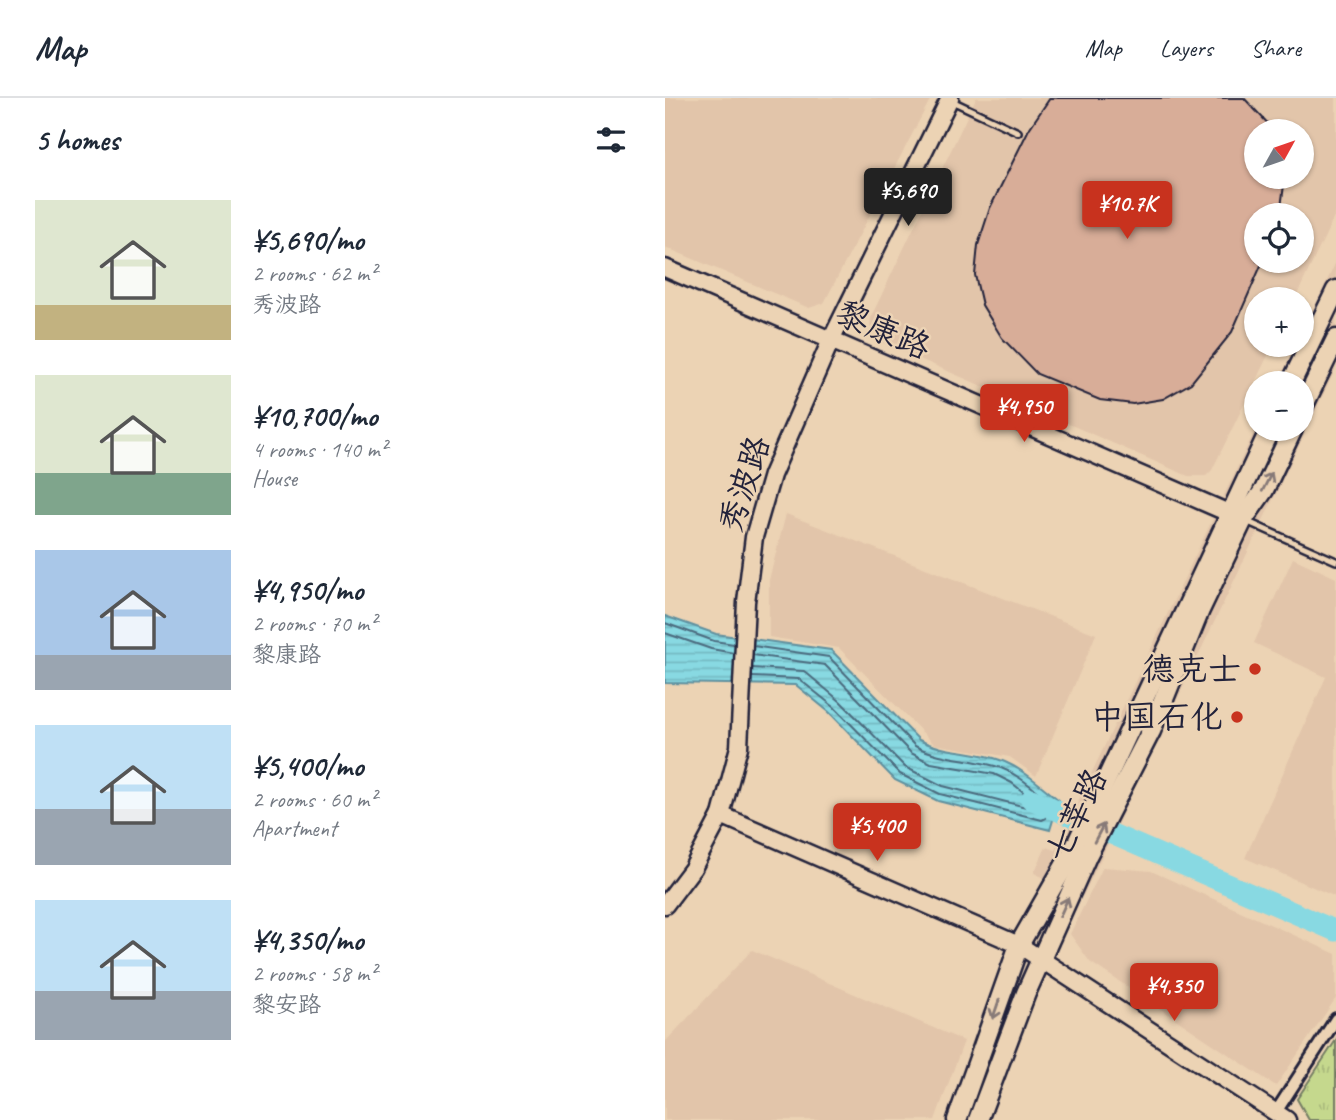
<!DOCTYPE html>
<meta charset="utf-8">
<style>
:root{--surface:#fff;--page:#f2f2f3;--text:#1f2937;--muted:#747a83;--line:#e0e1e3;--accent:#c8321e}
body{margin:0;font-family:Caveat,"LXGW WenKai TC",sans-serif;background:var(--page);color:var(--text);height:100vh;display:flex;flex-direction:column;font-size:26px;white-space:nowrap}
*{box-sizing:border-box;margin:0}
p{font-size:23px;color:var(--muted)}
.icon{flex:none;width:38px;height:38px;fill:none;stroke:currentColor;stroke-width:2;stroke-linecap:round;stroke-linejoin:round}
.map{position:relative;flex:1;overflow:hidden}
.drawer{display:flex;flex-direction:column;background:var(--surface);width:665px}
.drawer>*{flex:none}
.needle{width:46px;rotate:50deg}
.buttons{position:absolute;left:579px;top:21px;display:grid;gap:14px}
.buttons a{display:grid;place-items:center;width:70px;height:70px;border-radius:50%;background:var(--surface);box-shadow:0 2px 5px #0004;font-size:35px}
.price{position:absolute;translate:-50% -60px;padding:0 16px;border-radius:7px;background:var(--accent);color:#fff;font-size:23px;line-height:46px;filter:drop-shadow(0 2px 4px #0008)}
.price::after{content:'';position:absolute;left:50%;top:42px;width:21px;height:16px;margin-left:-10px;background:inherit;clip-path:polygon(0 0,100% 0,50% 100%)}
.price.on{background:#222;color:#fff}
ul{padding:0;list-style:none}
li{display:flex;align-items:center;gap:21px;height:175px;padding:0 35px}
li span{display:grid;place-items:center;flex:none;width:196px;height:140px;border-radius:0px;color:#555}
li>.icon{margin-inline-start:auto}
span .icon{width:84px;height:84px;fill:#fffc;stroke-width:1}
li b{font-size:30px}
h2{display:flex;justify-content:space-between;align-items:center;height:84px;padding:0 35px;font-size:30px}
header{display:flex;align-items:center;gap:42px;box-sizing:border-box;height:98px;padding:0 35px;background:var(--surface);border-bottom:2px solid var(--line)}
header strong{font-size:33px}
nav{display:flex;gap:38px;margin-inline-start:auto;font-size:24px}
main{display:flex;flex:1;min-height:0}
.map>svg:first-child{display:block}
.built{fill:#e2c5aa;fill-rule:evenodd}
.grass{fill:url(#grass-tufts);stroke:#747d64;stroke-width:2}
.water{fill:url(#water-rules);stroke:#5f909f;stroke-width:2}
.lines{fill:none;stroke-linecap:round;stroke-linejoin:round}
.shore{stroke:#4b6b7e;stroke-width:2}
.river{stroke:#88d9e2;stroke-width:21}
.building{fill:#d8ad98;stroke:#22223b;stroke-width:2}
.lane-casing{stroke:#22223b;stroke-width:10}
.street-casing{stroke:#22223b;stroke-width:16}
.secondary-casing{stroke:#22223b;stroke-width:21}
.primary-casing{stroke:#22223b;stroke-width:23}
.lane{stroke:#ecd3b4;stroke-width:5}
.street{stroke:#ecd3b4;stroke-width:10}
.secondary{stroke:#ecd3b4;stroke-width:16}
.primary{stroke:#ecd3b4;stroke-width:18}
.oneway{stroke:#877a78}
.poi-dot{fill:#c8321e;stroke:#ecd3b4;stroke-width:2.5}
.labels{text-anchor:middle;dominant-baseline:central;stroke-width:5;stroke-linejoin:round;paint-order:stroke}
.street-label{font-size:33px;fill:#22223b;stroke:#ecd3b4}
.poi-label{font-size:33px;fill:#22223b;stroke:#ecd3b4;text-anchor:end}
</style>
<header>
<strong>Map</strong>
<nav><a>Map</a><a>Layers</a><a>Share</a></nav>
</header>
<main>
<section class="drawer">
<h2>5 homes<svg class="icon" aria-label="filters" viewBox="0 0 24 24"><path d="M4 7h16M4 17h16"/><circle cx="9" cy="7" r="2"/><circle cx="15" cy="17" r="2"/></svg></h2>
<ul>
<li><span style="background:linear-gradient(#dfe7d0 75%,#c2b280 0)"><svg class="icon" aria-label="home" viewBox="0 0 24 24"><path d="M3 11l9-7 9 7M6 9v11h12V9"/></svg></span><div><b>¥5,690/mo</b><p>2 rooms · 62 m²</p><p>秀波路</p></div></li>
<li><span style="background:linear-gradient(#dfe7d0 70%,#7fa58c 0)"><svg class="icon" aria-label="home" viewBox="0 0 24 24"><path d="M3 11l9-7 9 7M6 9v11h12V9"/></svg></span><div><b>¥10,700/mo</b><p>4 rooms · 140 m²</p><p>House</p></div></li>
<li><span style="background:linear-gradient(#a9c7e8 75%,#9aa5b1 0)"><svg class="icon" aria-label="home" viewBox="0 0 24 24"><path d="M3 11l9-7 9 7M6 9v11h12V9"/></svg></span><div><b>¥4,950/mo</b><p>2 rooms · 70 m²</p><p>黎康路</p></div></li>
<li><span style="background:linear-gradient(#bfe0f5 60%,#9aa5b1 0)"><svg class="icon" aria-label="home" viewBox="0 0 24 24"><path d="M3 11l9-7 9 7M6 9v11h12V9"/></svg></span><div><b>¥5,400/mo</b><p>2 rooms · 60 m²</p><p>Apartment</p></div></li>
<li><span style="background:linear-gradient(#bfe0f5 65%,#9aa5b1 0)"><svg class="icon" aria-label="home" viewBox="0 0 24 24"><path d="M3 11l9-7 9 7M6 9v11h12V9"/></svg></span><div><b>¥4,350/mo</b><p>2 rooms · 58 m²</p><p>黎安路</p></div></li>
</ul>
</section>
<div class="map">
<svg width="671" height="1022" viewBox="0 0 671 1022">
<defs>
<pattern id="grass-tufts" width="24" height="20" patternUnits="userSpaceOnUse" patternTransform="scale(1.75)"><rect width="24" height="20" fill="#c5d88d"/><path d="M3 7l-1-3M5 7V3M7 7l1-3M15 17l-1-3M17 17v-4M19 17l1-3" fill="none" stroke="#a9b97b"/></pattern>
<pattern id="water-rules" width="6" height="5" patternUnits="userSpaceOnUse" patternTransform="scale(1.75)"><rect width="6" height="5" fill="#88d9e2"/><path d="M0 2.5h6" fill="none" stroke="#75bac3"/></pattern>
</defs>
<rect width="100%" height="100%" fill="#ecd3b4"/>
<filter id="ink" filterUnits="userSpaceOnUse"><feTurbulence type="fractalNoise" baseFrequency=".0143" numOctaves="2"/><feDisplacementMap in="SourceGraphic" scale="14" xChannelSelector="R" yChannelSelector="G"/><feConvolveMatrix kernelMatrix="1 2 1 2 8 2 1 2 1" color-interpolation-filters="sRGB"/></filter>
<g filter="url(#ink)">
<g class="built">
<path d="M 0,0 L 266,0 L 159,205 L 144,210 L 0,149 Z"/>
<path d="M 311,0 L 671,0 L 671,115 L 630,201 L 592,201 L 592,247 L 608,247 L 547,372 L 541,378 L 523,378 L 216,244 L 208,237 L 205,228 L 206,219 ZM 592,33 L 637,33 L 637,79 L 592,79 ZM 592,117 L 637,117 L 637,163 L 592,163 Z"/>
<path d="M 671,164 L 671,270 L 418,798 L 369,775 L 381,749 L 390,752 L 591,330 L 637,331 L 637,285 L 613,285 L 631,247 L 637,247 L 637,235 Z"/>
<path d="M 121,416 L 431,536 L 371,678 L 345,659 L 269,646 L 174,550 L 104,539 L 104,482 Z"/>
<path d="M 628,460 L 671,480 L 671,799 L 580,760 L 661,579 L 589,545 Z"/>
<path d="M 438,769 L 486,773 L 671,856 L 671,900 L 611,988 L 425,864 L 405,836 Z"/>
<path d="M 87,852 L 299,943 L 270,1022 L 0,1022 L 0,944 Z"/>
</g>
<path class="grass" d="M 671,942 L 671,1022 L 644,1022 L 632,1001 Z"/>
<path class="water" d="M 0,518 L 51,536 L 166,552 L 254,642 C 280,655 308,652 335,662 C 357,670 375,687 394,702 L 385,732 L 273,703 L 230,682 L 164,614 L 131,587 L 0,585 Z"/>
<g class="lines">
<g class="shore">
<path d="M 0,525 L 49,543 L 69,546"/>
<path d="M 0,535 L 46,551 L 69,555"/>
<path d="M 87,570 L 139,573 L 175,603 L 240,669 L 278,688 L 369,711 L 373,709 L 372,705 L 347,685 L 329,676 L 266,665 L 246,655 L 160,567 L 88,557"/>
<path d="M 87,579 L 134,581 L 169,609 L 235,676 L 275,696 L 377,722 L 381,720 L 385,704 C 368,690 351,674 330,668 C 303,660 275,661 250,648 L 164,559 L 88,548"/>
</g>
<path class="river" d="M 366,701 L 671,833"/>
</g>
<path class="building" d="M 385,0 L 579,0 L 610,33 L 592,33 L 592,79 L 618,79 L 619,87 L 615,117 L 592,117 L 592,163 L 598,163 L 567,234 L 526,285 L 498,301 L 468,306 L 435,302 L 372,276 L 337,240 L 317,207 L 310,177 L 313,147 L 325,110 L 364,31 Z"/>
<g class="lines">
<g class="lane-casing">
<g id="lane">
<path d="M 287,3 L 353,34"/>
<path d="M 581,423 L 671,463"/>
</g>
</g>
<g class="street-casing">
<path id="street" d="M 611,1014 L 671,921"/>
</g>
<g class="secondary-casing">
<g id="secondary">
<path d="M 0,170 L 566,416"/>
<path d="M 56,717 L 354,847 L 622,1022"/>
<path d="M 0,807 L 28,770 L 56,717 L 74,649 L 81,504 L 89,439 L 107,377 L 166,242 L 285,0"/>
</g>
</g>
<g class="primary-casing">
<g id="primary">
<path d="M 626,285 L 671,192"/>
<path d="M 637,311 L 671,241"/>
<path d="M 292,1022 L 354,847 L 408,753 L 605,331"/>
<path d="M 313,1022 L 361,895 L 422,758 L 486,633 L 535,512 L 578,422 L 599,392 L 628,331"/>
</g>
</g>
<use href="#lane" class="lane"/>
<use href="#street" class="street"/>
<use href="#secondary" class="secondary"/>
<use href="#primary" class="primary"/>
</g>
<defs><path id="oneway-shaft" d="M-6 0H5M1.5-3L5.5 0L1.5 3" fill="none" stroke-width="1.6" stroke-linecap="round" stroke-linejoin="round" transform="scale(1.75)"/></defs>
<g class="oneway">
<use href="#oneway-shaft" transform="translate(602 384) rotate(-63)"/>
<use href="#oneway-shaft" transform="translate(434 735) rotate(-62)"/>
<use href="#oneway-shaft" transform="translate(399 809) rotate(-66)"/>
<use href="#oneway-shaft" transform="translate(331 911) rotate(109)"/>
</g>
</g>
<g class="poi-dot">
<circle cx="590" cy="571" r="7"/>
<circle cx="572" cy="619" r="7"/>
</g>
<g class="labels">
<g class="street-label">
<text transform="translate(218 232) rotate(23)">黎康路</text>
<text transform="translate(79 386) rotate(-72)">秀波路</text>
<text transform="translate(411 717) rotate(-64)">七莘路</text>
</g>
<g class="poi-label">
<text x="576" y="571">德克士</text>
<text x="558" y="619">中国石化</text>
</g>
</g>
</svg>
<div class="buttons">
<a><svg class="needle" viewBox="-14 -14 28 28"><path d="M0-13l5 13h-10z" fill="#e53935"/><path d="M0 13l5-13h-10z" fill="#747a83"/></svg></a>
<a><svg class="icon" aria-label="locate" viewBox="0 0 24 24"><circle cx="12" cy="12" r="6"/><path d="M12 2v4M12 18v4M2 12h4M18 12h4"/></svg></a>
<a>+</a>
<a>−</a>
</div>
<b class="price on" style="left:243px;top:130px">¥5,690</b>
<b class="price" style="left:462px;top:143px">¥10.7K</b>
<b class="price" style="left:359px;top:346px">¥4,950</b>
<b class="price" style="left:212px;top:765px">¥5,400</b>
<b class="price" style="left:509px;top:925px">¥4,350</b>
</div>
</main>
